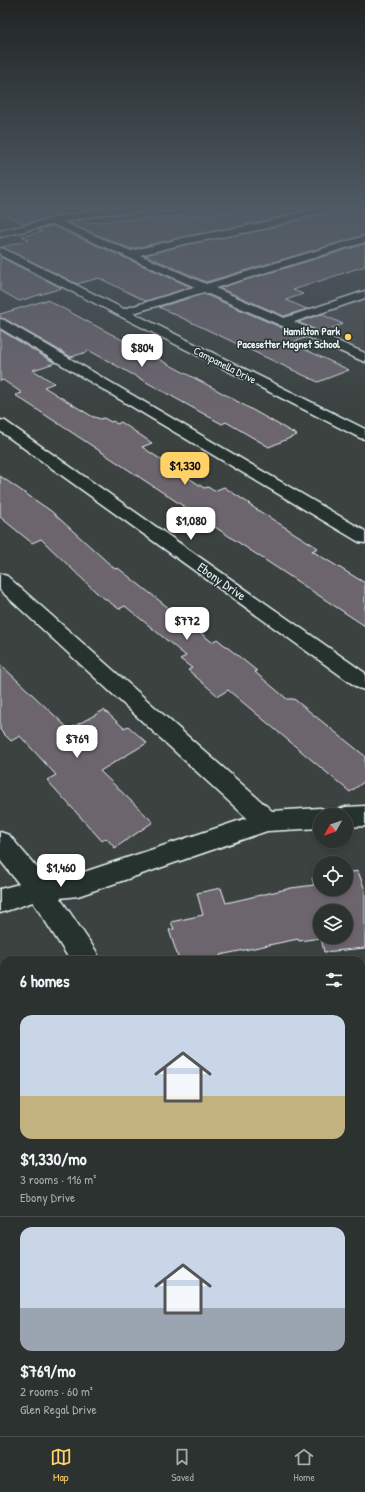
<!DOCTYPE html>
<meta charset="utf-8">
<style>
:root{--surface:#2c3230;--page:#343a38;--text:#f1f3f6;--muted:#a6aaab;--line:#484d4c;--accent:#ffd166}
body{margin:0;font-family:"Patrick Hand",sans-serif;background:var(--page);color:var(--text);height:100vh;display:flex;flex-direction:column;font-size:15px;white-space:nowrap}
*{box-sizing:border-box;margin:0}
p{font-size:13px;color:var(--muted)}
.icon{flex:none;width:22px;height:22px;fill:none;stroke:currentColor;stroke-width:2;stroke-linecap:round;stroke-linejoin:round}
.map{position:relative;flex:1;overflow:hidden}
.details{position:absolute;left:0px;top:956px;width:365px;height:480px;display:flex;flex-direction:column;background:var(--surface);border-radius:12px 12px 0 0;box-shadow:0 2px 6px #0003,0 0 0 1px var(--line)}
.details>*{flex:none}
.needle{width:26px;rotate:230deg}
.tools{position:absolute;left:313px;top:808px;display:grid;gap:8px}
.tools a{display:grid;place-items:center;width:40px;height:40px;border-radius:50%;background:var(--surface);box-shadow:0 2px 6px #0003,0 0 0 1px var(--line);font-size:20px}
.price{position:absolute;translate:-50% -34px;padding:0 9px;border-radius:8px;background:#fff;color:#222;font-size:13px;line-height:26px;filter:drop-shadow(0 1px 2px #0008)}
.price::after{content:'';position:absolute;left:50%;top:24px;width:12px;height:9px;margin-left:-6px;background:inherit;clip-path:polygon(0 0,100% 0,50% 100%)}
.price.selected{background:var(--accent);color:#111}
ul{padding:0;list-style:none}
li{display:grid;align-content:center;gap:8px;height:212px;padding:0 20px}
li+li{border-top:1px solid var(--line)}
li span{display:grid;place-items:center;height:124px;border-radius:12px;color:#555}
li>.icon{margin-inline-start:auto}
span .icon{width:72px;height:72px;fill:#fffc;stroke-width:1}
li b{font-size:17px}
h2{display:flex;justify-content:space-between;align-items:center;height:48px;padding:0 20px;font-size:17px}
.tab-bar{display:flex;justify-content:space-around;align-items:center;height:56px;border-top:1px solid var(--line);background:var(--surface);font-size:11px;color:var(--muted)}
.tab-bar a{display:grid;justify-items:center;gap:2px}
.tab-bar .selected{color:var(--accent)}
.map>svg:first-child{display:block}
.built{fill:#4a4c4e}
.building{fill:#6c656e;stroke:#e8f1f8;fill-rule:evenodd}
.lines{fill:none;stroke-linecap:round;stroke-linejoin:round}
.minor-casing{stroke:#e8f1f8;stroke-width:3}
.minor{fill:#26332d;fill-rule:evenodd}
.poi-dot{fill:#ffd166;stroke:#26332d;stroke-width:1.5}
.labels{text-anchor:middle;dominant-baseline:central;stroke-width:3;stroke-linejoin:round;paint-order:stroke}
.far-poi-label{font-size:11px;font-weight:bold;fill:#e8f1f8;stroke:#26332d;text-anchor:end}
.far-street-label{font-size:11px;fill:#e8f1f8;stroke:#26332d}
.street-label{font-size:13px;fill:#e8f1f8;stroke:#26332d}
</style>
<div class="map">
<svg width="365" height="1436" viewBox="0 0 365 1436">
<rect width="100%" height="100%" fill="#3b4240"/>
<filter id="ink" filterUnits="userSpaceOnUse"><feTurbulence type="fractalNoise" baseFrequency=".025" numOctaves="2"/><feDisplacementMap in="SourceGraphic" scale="8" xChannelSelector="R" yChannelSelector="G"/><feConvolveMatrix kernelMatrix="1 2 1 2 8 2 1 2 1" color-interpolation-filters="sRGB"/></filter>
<g filter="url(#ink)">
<path class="built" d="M 365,298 L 365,352 L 297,323 Z"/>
<g class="building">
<path d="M 0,207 L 54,207 L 68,214 L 25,224 L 0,212 Z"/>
<path d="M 297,207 L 316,207 L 262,222 L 183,237 L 131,249 L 68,223 L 81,220 L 87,223 Z"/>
<path d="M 336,207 L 365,207 L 365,235 L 206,282 L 145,255 L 184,245 L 263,230 L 333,210 Z"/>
<path d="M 53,226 L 191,287 L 146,301 L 99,278 L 77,284 L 2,247 L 29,240 L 22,236 L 42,232 L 37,229 Z"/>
<path d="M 365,244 L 365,266 L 293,290 L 303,294 L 286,300 L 307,309 L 284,316 L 219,288 Z"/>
<path d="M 0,257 L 62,288 L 19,301 L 0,290 Z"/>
<path d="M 204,294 L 305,338 L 291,343 L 349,370 L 318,382 L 159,307 Z"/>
<path d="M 47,300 L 217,390 L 297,435 L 269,447 L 226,422 L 222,424 L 90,351 L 71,357 L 5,319 L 0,318 L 0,314 Z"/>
<path d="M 321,314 L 343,324 L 321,332 L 298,322 Z"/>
<path d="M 0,330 L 55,363 L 33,370 L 54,383 L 44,387 L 93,417 L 95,417 L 100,419 L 104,418 L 111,422 L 113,421 L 117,424 L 121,422 L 152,443 L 142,447 L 204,488 L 208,487 L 214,491 L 224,487 L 250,504 L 248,504 L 318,548 L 312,551 L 365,583 L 365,626 L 15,395 L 22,393 L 3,380 L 0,381 Z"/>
<path d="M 0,476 L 51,511 L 115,569 L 118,568 L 212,642 L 217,639 L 257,671 L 255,672 L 287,699 L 294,699 L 365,756 L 365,781 L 350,792 L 228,690 L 218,696 L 188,670 L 192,668 L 180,659 L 186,656 L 125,606 L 119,609 L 97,593 L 41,539 L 32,543 L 0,517 Z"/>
<path d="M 0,664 L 69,729 L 104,710 L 124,728 L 128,726 L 147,743 L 100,771 L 153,822 L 115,848 L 106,838 L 102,841 L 47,780 L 56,775 L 20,736 L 11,741 L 0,730 Z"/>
<path d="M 358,871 L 365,890 L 365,948 L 324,952 L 321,938 L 299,941 L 298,939 L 220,955 L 222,960 L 179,960 L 169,930 L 174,929 L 171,922 L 203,915 L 197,893 L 221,888 L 226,903 L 291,888 L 314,885 L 312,878 L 320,877 L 320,889 L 346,889 L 346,873 ZM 320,911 L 346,911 L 346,937 L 320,937 Z"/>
</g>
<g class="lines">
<g class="minor-casing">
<g id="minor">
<path d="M 129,207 L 182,207 L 177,210 L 103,214 L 63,222 L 131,251 L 183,238 L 262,223 L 321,207 L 335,207 L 333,209 L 263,229 L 184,244 L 140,255 L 206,284 L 365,236 L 365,242 L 215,288 L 284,318 L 365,291 L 365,298 L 294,322 L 365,353 L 365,362 L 204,292 L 133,313 L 365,429 L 365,439 L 360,438 L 0,255 L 0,248 L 4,249 L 124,309 L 195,287 L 53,224 L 0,237 L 0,231 C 43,221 85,209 129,207 Z"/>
<path d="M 0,319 L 4,320 L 365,531 L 365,543 L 359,542 L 0,328 Z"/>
<path d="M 0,420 L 5,421 L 365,673 L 365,690 L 358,688 L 0,431 Z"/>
<path d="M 0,574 L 7,576 L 272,811 L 320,808 L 329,811 L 331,815 L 320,815 L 320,828 L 267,831 L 78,896 L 60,898 L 96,951 L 100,960 L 70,960 L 33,902 L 0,913 L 0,889 L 19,884 L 0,860 L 0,832 L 9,835 L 45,877 L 78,874 L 247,818 L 0,590 Z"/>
<path d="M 365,806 L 365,826 L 346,827 L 346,815 L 335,815 L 337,810 L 346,807 Z"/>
<path d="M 365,1027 L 365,1057 L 361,1058 L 361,1028 Z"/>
<path d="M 4,1196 L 4,1232 L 0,1233 L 0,1197 Z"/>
<path d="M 365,1375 L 365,1413 L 361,1414 L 361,1376 Z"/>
<path d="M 272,1432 L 314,1432 L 312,1436 L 270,1436 Z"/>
</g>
</g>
<use href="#minor" class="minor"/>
</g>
</g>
<linearGradient id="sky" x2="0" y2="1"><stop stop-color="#202423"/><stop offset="0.51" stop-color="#4f5a64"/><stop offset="1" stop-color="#4f5a64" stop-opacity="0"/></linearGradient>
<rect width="365" height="408" fill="url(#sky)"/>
<circle class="poi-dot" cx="348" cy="337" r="4"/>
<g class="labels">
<g class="far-poi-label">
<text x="340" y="331">Hamilton Park<tspan x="340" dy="13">Pacesetter Magnet School</tspan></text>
</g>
<g class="far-street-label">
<text transform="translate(225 365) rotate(27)">Campanella Drive</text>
</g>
<g class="street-label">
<text transform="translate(222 581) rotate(35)">Ebony Drive</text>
</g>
</g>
</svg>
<div class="tools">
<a><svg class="needle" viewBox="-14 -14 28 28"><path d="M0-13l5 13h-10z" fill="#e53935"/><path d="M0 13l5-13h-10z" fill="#a6aaab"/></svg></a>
<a><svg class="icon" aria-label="locate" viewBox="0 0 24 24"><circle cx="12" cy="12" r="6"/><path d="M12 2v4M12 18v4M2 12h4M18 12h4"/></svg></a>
<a><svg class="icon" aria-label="layers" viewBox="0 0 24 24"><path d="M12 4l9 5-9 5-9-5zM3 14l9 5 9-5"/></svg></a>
</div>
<b class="price" style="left:142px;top:368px">$804</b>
<b class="price selected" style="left:185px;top:486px">$1,330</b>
<b class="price" style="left:191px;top:541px">$1,080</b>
<b class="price" style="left:187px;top:641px">$772</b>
<b class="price" style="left:77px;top:759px">$769</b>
<b class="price" style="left:61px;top:888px">$1,460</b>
<section class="details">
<h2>6 homes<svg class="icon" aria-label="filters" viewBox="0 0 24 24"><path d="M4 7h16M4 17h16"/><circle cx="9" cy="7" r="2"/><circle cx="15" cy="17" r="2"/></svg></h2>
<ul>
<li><span style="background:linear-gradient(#c9d6e8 65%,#c2b280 0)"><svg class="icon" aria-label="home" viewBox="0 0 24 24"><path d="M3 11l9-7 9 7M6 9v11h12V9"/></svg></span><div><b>$1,330/mo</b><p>3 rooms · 116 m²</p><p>Ebony Drive</p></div></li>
<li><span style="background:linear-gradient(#c9d6e8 65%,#9aa5b1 0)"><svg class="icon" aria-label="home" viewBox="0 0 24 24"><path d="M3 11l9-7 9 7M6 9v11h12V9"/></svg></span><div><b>$769/mo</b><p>2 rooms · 60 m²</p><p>Glen Regal Drive</p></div></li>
</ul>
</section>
</div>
<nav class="tab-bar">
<a class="selected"><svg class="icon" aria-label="map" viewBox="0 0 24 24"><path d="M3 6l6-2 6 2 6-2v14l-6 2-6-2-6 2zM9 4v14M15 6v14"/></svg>Map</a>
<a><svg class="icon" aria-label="saved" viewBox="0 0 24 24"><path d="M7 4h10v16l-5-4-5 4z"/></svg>Saved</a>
<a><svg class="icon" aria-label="home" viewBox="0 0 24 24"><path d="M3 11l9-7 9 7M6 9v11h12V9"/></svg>Home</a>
</nav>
